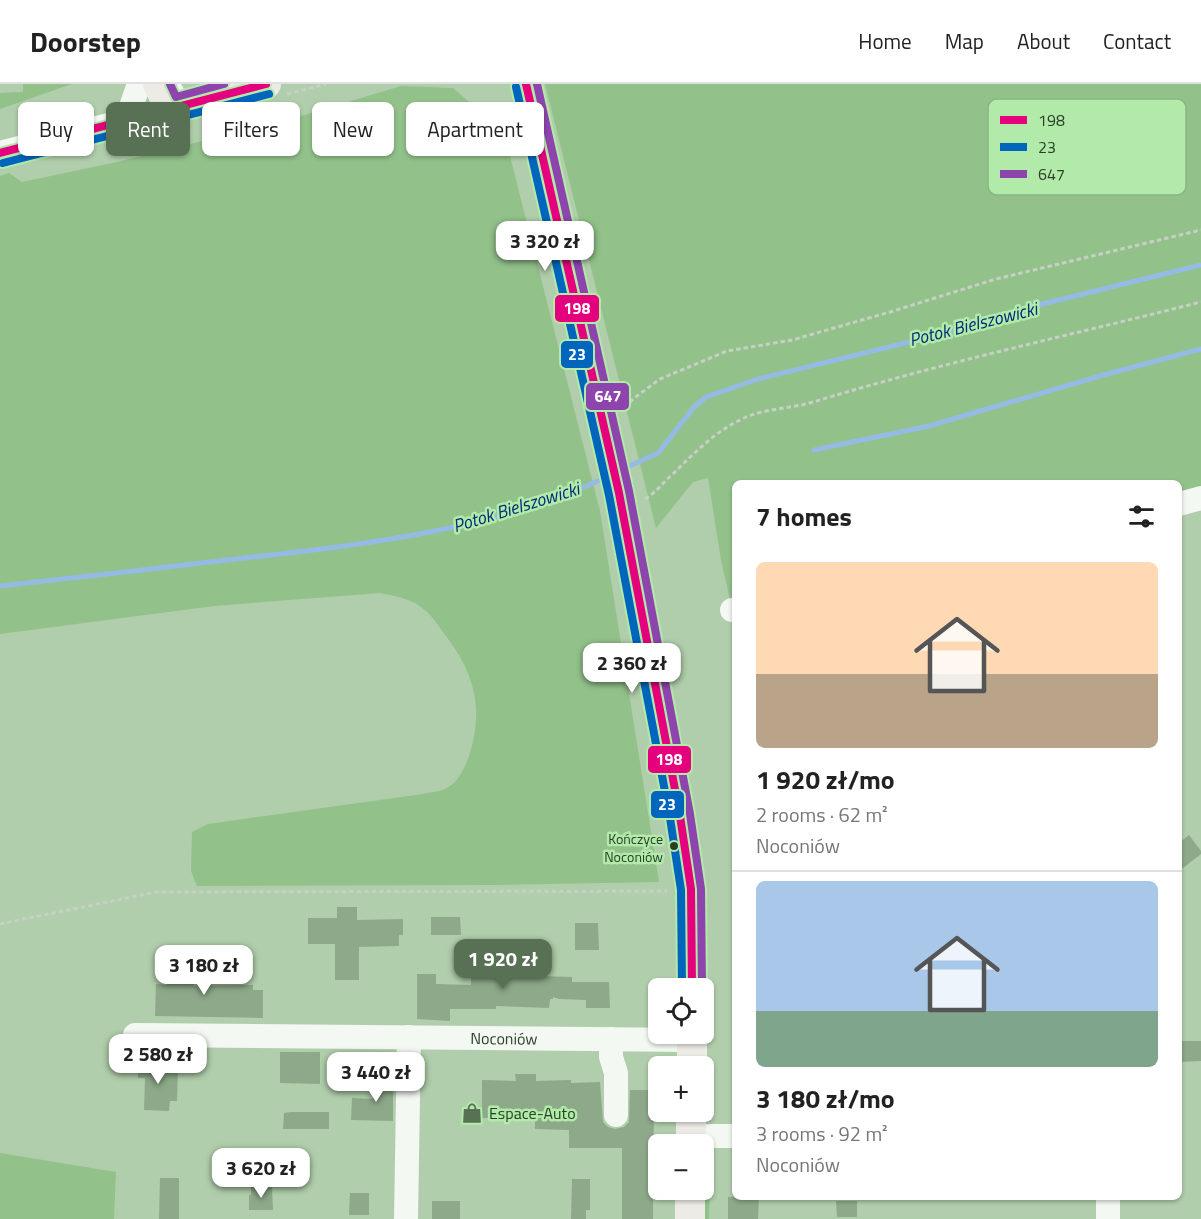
<!DOCTYPE html>
<meta charset="utf-8">
<style>
:root{--surface:#fff;--page:#f2f2f2;--text:#222;--muted:#767676;--line:#e0e0e0;--accent:#587155}
body{margin:0;font-family:"Titillium Web",sans-serif;background:var(--page);color:var(--text);height:100vh;display:flex;flex-direction:column;font-size:22px;white-space:nowrap}
*{box-sizing:border-box;margin:0}
p{font-size:20px;color:var(--muted)}
.icon{flex:none;width:33px;height:33px;fill:none;stroke:currentColor;stroke-width:2;stroke-linecap:round;stroke-linejoin:round}
.map{position:relative;flex:1;overflow:hidden}
.side{position:absolute;left:732px;top:396px;width:450px;height:720px;display:flex;flex-direction:column;background:var(--surface);border-radius:9px;box-shadow:0 2px 4px #0004}
.side>*{flex:none}
.guide{position:absolute;left:18px;top:18px;width:570px;height:54px;display:flex;gap:12px}
.controls{position:absolute;left:648px;top:894px;display:grid;gap:12px}
.controls a{display:grid;place-items:center;width:66px;height:66px;border-radius:9px;background:var(--surface);box-shadow:0 2px 4px #0004;font-size:30px}
.price{position:absolute;translate:-50% -51px;padding:0 14px;border-radius:12px;background:#fff;color:#222;font-size:20px;line-height:39px;filter:drop-shadow(0 2px 3px #0008)}
.price::after{content:'';position:absolute;left:50%;top:36px;width:18px;height:14px;margin-left:-9px;background:inherit;clip-path:polygon(0 0,100% 0,50% 100%)}
.price.active{background:var(--accent);color:#fff}
ul{padding:0;list-style:none}
li{display:grid;align-content:center;gap:12px;height:318px;padding:0 24px}
li+li{border-top:2px solid var(--line)}
li span{display:grid;place-items:center;height:186px;border-radius:9px;color:#555}
li>.icon{margin-inline-start:auto}
span .icon{width:108px;height:108px;fill:#fffc;stroke-width:1}
li b{font-size:26px}
h2{display:flex;justify-content:space-between;align-items:center;height:72px;padding:0 24px;font-size:26px}
.pill{padding:0 21px;border-radius:9px;background:var(--surface);box-shadow:0 2px 4px #0004;font-size:21px;line-height:54px}
.pill.active{background:var(--accent);color:#fff}
header{display:flex;align-items:center;gap:36px;box-sizing:border-box;height:84px;padding:0 30px;background:var(--surface);border-bottom:2px solid var(--line)}
header strong{font-size:28px}
nav{display:flex;gap:33px;margin-inline-start:auto;font-size:21px}
.map>svg:first-child{display:block}
.green{fill:#92c18a}
.lines{fill:none;stroke-linecap:round;stroke-linejoin:round}
.stream{stroke:#95bbe4;stroke-width:5}
.building{fill:#8da989}
.path{stroke:#c6d0c4;stroke-width:3;stroke-dasharray:4.5 3;stroke-linecap:butt}
.minor{stroke:#f3f8f2;stroke-width:24}
.major{stroke:#ecebe6;stroke-width:30}
.bus-1-casing{stroke:#b2eaa9;stroke-width:12}
.bus-2-casing{stroke:#b2eaa9;stroke-width:12}
.bus-3-casing{stroke:#b2eaa9;stroke-width:12}
.bus-1{stroke:#e5007d;stroke-width:8}
.bus-2{stroke:#0065bd;stroke-width:8}
.bus-3{stroke:#8e44ad;stroke-width:8}
.bus-dot{fill:#293f26;stroke:#b2eaa9;stroke-width:2}
.labels{text-anchor:middle;dominant-baseline:central;stroke-width:5;stroke-linejoin:round;paint-order:stroke}
.bus-label{font-size:14px;fill:#293f26;stroke:#b2eaa9;text-anchor:end}
.street-label{font-size:16px;fill:#293f26;stroke:#b2eaa9}
.poi-label{font-size:16px;fill:#293f26;stroke:#b2eaa9;text-anchor:start}
.water-label{font-size:18px;font-style:italic;fill:#012c7a;stroke:#b2eaa9}
.key{fill:#b2eaa9;stroke:#89b782;stroke-width:1.5}
.key-label{font-size:16px;fill:#293f26}
.line-badge{stroke:#b2eaa9;stroke-width:2}
.badge-label{font-size:16px;text-anchor:middle;font-weight:bold;fill:#fff}
</style>
<header>
<strong>Doorstep</strong>
<nav><a>Home</a><a>Map</a><a>About</a><a>Contact</a></nav>
</header>
<div class="map">
<svg width="1201" height="1135" viewBox="0 0 1201 1135">
<rect width="100%" height="100%" fill="#b0ceab"/>
<g class="green">
<path d="M 23,0 L 72,0 L 0,25 L 0,9 L 23,8 Z"/>
<path d="M 545,0 L 1201,0 L 1201,405 L 1179,410 L 1179,399 L 735,399 L 735,519 L 731,520 L 721,476 L 708,394 L 693,398 L 656,444 Z"/>
<path d="M 401,2 L 453,4 L 483,30 L 510,72 L 600,427 L 659,798 L 490,801 L 197,802 L 191,787 L 192,748 L 208,740 L 423,710 C 430,708 439,708 445,705 C 458,699 464,685 469,672 C 484,626 475,590 446,552 C 440,544 434,534 426,527 C 413,515 396,512 380,509 L 214,522 L 0,550 L 0,92 L 9,89 L 22,98 L 117,78 L 288,36 Z"/>
<path d="M 0,1069 L 116,1088 L 114,1135 L 0,1135 Z"/>
<path d="M 710,1088 L 709,1135 L 702,1135 Z"/>
</g>
<g class="lines">
<g class="stream">
<path d="M 814,366 L 929,342 L 1100,292 L 1201,265"/>
<path d="M 623,385 L 658,369 L 694,323 L 706,313 L 758,295 L 987,239 L 1026,224 L 1201,181"/>
<path d="M 0,502 C 84,493 169,483 253,473 C 377,459 492,445 607,393"/>
</g>
</g>
<g class="building">
<path d="M 1189,751 L 1201,767 L 1201,770 L 1179,787 L 1179,759 Z"/>
<path d="M 337,823 L 357,823 L 357,836 L 403,835 L 403,851 L 399,851 L 399,862 L 359,863 L 359,896 L 335,896 L 335,860 L 308,860 L 308,834 L 337,834 Z"/>
<path d="M 431,833 L 460,833 L 461,851 L 431,851 Z"/>
<path d="M 575,839 L 598,839 L 599,866 L 575,866 Z"/>
<path d="M 491,859 L 507,859 L 507,891 L 572,893 L 572,898 L 609,898 L 610,924 L 586,924 L 586,916 L 559,915 L 553,913 L 553,915 L 550,915 L 549,924 L 496,922 L 496,925 L 450,925 L 450,937 L 417,935 L 417,890 L 436,890 L 436,900 L 471,901 L 471,894 L 486,894 L 486,864 L 491,864 Z"/>
<path d="M 171,872 L 194,872 L 194,902 L 253,901 L 253,906 L 263,906 L 263,934 L 155,932 L 156,900 L 167,901 L 167,885 L 171,885 Z"/>
<path d="M 1179,957 L 1201,957 L 1201,977 L 1179,978 Z"/>
<path d="M 280,968 L 320,968 L 320,1000 L 280,999 Z"/>
<path d="M 138,976 L 162,976 L 163,983 L 178,984 L 177,1017 L 170,1017 L 169,1027 L 144,1026 L 145,994 L 138,994 Z"/>
<path d="M 515,990 L 536,990 L 536,997 L 571,996 L 571,999 L 600,998 L 603,1038 L 608,1043 L 615,1045 L 624,1043 L 629,1038 L 630,1006 L 654,1006 L 653,1135 L 622,1135 L 622,1064 L 569,1064 L 569,1046 L 535,1045 L 535,1034 L 482,1034 L 482,996 L 516,997 Z"/>
<path d="M 373,995 L 393,995 L 393,1037 L 351,1036 L 352,1014 L 373,1015 Z"/>
<path d="M 291,1028 L 329,1028 L 329,1045 L 283,1045 L 284,1029 Z"/>
<path d="M 160,1094 L 179,1094 L 179,1135 L 159,1135 Z"/>
<path d="M 572,1095 L 590,1095 L 590,1126 L 586,1126 L 586,1135 L 571,1135 Z"/>
<path d="M 251,1103 L 272,1103 L 273,1126 L 249,1126 L 249,1111 L 251,1111 Z"/>
<path d="M 350,1109 L 369,1109 L 369,1131 L 349,1131 Z"/>
<path d="M 728,1113 L 759,1113 L 758,1135 L 728,1135 Z"/>
<rect x="432" y="1117" width="28" height="18"/>
<path d="M 836,1117 L 857,1117 L 857,1133 L 837,1133 Z"/>
</g>
<g class="lines">
<g class="path">
<path d="M 287,10 L 326,0"/>
<path d="M 625,324 L 633,315 L 660,295 L 727,267 L 792,256 L 890,228 L 996,195 L 1201,146"/>
<path d="M 645,415 C 657,408 664,397 675,388 C 695,368 716,347 742,335 C 764,324 790,325 813,318 C 941,279 1071,251 1201,218"/>
<path d="M 0,840 L 156,808 L 667,807"/>
<path d="M 713,1089 L 713,1072"/>
</g>
<g class="minor">
<path d="M 126,37 L 139,0"/>
<path d="M 0,69 L 170,25 L 172,8"/>
<path d="M 1179,420 L 1201,414"/>
<path d="M 732,526 L 735,526"/>
<path id="s1" d="M 135,951 L 692,956"/>
<path d="M 611,955 L 611,973 L 616,989 L 616,1031"/>
<path d="M 691,1052 L 735,1052"/>
<path d="M 406,1135 L 409,953"/>
<path d="M 1108,1135 L 1108,1113"/>
</g>
<g class="major">
<path d="M 158,0 L 170,25 L 266,0"/>
<path d="M 526,0 L 531,16 L 619,409 L 680,732 L 691,805 L 692,904"/>
<path d="M 692,982 L 692,950"/>
<path d="M 691,1060 L 691,1028"/>
<path d="M 690,1135 L 690,1106"/>
</g>
<g class="bus-1-casing">
<g id="bus-1">
<path d="M 526,0 L 619,409 L 680,732 L 691,805 L 692,904"/>
<path d="M 0,69 L 266,0"/>
</g>
</g>
<g class="bus-2-casing">
<g id="bus-2">
<path d="M 516,3 L 609,411 L 670,734 L 681,806 L 682,904"/>
<path d="M 3,79 L 269,10"/>
</g>
</g>
<g class="bus-3-casing">
<g id="bus-3">
<path d="M 170,0 L 176,13 L 224,0"/>
<path d="M 537,0 L 629,407 L 690,730 L 701,805 L 702,904"/>
</g>
</g>
<use href="#bus-1" class="bus-1"/>
<use href="#bus-2" class="bus-2"/>
<use href="#bus-3" class="bus-3"/>
</g>
<defs>
<g id="shop-bare" transform="scale(1.62)"><path d="M-5-2.5h2.3a2.7 3.5 0 0 1 5.4 0H5L5.5 6h-11ZM-1.5-2.5h3a1.5 2.3 0 0 0-3 0Z" fill="#587155" stroke="#b2eaa9" stroke-width="2.5" paint-order="stroke"/></g>
</defs>
<g fill-rule="evenodd">
<use href="#shop-bare" x="472" y="1029"/>
</g>
<circle class="bus-dot" cx="674" cy="762" r="5"/>
<g class="labels">
<g class="bus-label">
<text x="663" y="754">Kończyce<tspan x="663" dy="18">Noconiów</tspan></text>
</g>
<g class="street-label">
<text stroke="none"><textPath href="#s1" startOffset="369">Noconiów</textPath></text>
</g>
<g class="poi-label">
<text x="489" y="1029">Espace-Auto</text>
</g>
<g class="water-label">
<text transform="translate(973 240) rotate(-14)">Potok Bielszowicki</text>
<text transform="translate(516 423) rotate(-17)">Potok Bielszowicki</text>
</g>
</g>
<rect x="988" y="15" width="198" height="96" rx="9" class="key"/>
<rect x="1000" y="32" width="27" height="8" fill="#e5007d"/>
<rect x="1000" y="59" width="27" height="8" fill="#0065bd"/>
<rect x="1000" y="86" width="27" height="8" fill="#8e44ad"/>
<g class="key-label">
<text x="1038" y="42">198</text>
<text x="1038" y="69">23</text>
<text x="1038" y="96">647</text>
</g>
<g class="line-badge">
<rect x="554" y="210" width="46" height="29" rx="6" fill="#e5007d"/>
<rect x="560" y="256" width="34" height="29" rx="6" fill="#0065bd"/>
<rect x="585" y="298" width="45" height="29" rx="6" fill="#8e44ad"/>
<rect x="647" y="661" width="45" height="29" rx="6" fill="#e5007d"/>
<rect x="650" y="706" width="35" height="29" rx="6" fill="#0065bd"/>
</g>
<g class="badge-label">
<text x="577" y="230">198</text>
<text x="577" y="276">23</text>
<text x="608" y="318">647</text>
<text x="669" y="681">198</text>
<text x="667" y="726">23</text>
</g>
</svg>
<div class="controls">
<a><svg class="icon" aria-label="locate" viewBox="0 0 24 24"><circle cx="12" cy="12" r="6"/><path d="M12 2v4M12 18v4M2 12h4M18 12h4"/></svg></a>
<a>+</a>
<a>−</a>
</div>
<b class="price" style="left:545px;top:188px">3 320 zł</b>
<b class="price" style="left:632px;top:610px">2 360 zł</b>
<b class="price active" style="left:503px;top:906px">1 920 zł</b>
<b class="price" style="left:204px;top:912px">3 180 zł</b>
<b class="price" style="left:158px;top:1001px">2 580 zł</b>
<b class="price" style="left:376px;top:1019px">3 440 zł</b>
<b class="price" style="left:261px;top:1115px">3 620 zł</b>
<div class="guide">
<a class="pill">Buy</a>
<a class="pill active">Rent</a>
<a class="pill">Filters</a>
<a class="pill">New</a>
<a class="pill">Apartment</a>
</div>
<section class="side">
<h2>7 homes<svg class="icon" aria-label="filters" viewBox="0 0 24 24"><path d="M4 7h16M4 17h16"/><circle cx="9" cy="7" r="2"/><circle cx="15" cy="17" r="2"/></svg></h2>
<ul>
<li><span style="background:linear-gradient(#ffd9b3 60%,#b9a48a 0)"><svg class="icon" aria-label="home" viewBox="0 0 24 24"><path d="M3 11l9-7 9 7M6 9v11h12V9"/></svg></span><div><b>1 920 zł/mo</b><p>2 rooms · 62 m²</p><p>Noconiów</p></div></li>
<li><span style="background:linear-gradient(#a9c7e8 70%,#7fa58c 0)"><svg class="icon" aria-label="home" viewBox="0 0 24 24"><path d="M3 11l9-7 9 7M6 9v11h12V9"/></svg></span><div><b>3 180 zł/mo</b><p>3 rooms · 92 m²</p><p>Noconiów</p></div></li>
</ul>
</section>
</div>
